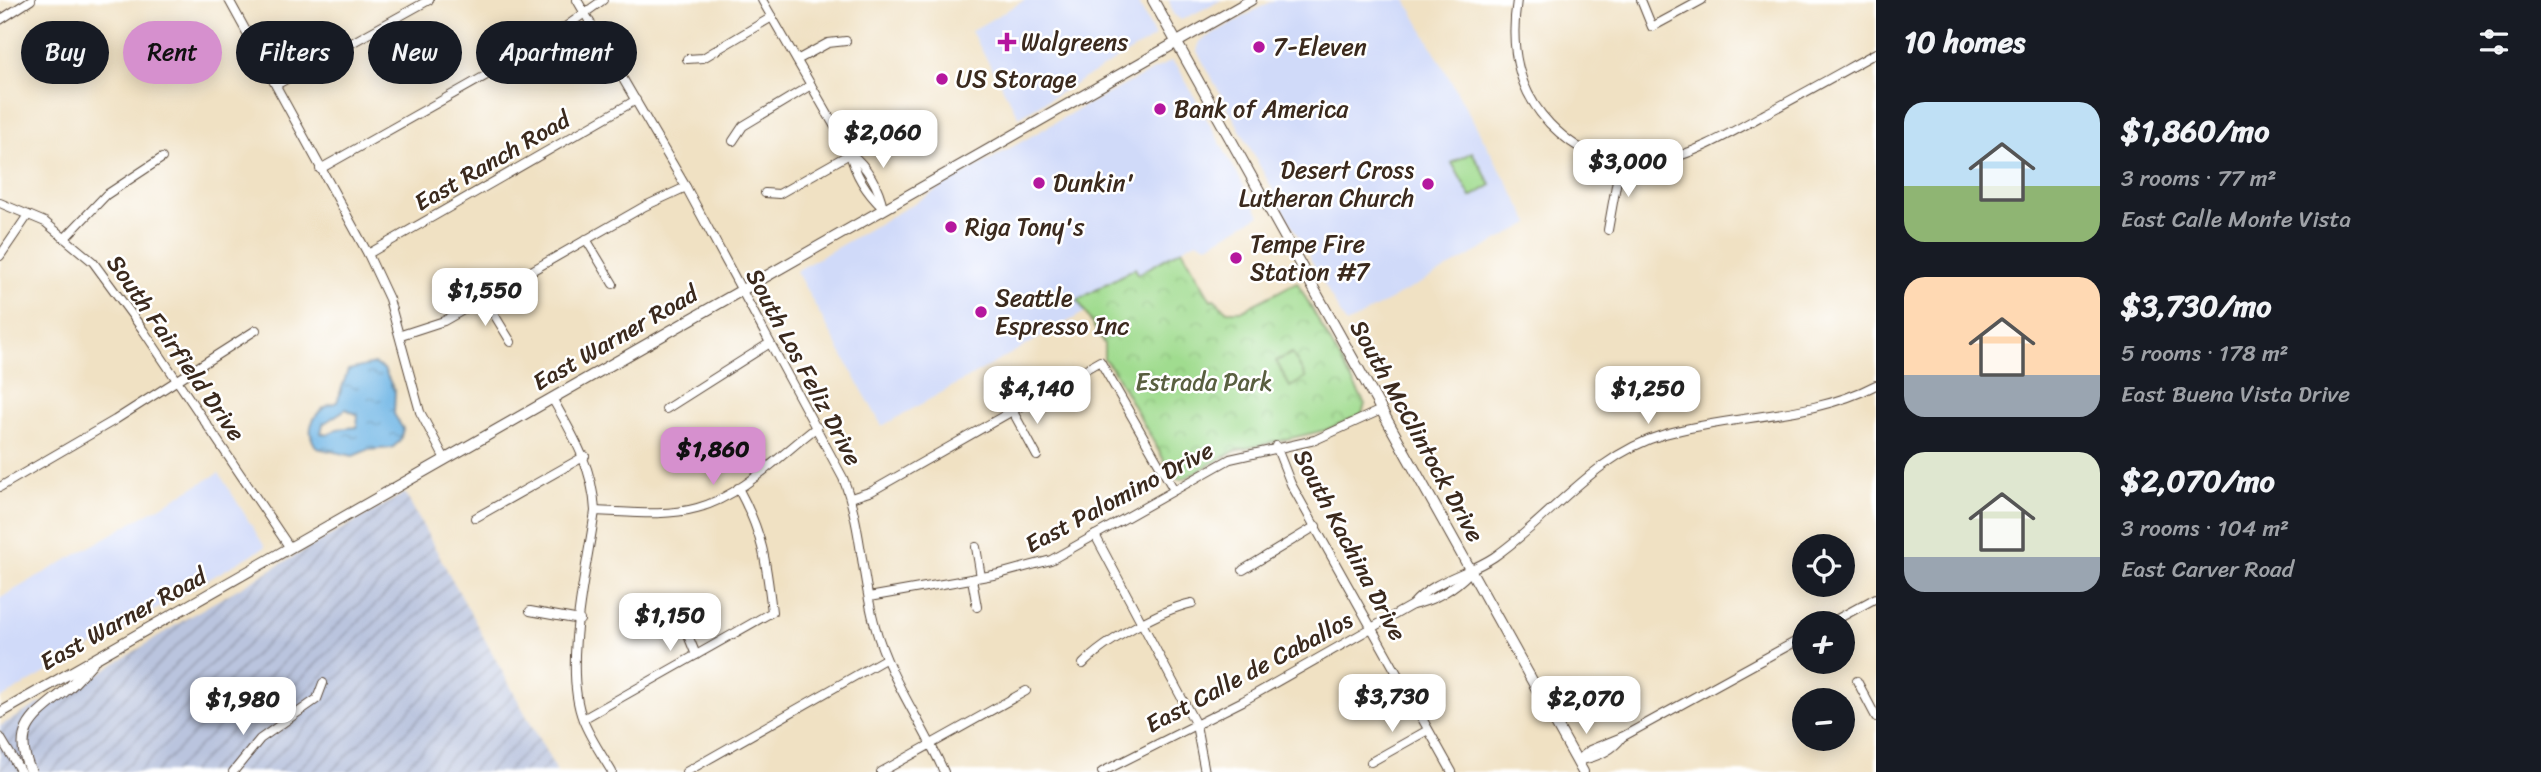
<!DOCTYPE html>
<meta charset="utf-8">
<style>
:root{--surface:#171b24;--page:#242831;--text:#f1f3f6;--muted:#9ea1a6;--accent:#d690ce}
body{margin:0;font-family:Sriracha,sans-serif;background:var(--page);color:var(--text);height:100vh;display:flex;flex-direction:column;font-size:26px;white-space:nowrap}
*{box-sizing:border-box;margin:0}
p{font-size:23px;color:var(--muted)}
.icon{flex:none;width:38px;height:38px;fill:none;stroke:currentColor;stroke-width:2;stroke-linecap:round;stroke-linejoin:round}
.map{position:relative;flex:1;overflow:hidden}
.panel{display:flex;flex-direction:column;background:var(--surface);width:665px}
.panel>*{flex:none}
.top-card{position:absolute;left:21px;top:21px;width:665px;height:63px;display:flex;gap:14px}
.tools{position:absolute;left:1792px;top:534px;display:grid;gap:14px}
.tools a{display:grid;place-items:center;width:63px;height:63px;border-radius:50%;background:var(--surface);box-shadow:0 4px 18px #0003;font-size:35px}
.price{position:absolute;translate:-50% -60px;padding:0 16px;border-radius:14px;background:#fff;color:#222;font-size:23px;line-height:46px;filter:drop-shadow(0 2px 4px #0008)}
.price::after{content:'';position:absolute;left:50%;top:42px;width:21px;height:16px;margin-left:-10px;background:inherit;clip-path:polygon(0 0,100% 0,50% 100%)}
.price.on{background:var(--accent);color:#111}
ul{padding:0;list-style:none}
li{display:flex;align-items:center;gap:21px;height:175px;padding:0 28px}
li span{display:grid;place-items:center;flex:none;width:196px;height:140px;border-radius:21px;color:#555}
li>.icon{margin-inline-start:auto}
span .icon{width:84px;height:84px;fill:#fffc;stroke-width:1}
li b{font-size:30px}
h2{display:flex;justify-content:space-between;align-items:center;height:84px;padding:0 28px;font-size:30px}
.chip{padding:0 24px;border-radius:32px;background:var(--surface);box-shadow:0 4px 18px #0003;font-size:24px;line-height:63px}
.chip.on{background:var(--accent);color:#111}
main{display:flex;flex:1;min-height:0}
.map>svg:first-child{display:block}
.built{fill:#d0daf9}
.industrial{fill:url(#industrial-furrows)}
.park{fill:url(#park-crowns);stroke:#6e8356;stroke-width:2}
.garden{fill:#a0dc8f;stroke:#6e8356;stroke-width:2}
.water{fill:url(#water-ripples);stroke:#547082;stroke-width:2;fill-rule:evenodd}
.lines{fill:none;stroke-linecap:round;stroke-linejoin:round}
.minor-casing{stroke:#564537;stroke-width:10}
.major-casing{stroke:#564537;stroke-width:12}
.minor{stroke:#fff;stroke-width:8}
.major{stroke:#fff;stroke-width:10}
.poi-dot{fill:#b5179e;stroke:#fff;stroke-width:2.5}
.labels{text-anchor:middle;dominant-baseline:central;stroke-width:5;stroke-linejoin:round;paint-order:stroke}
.poi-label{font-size:24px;fill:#3b2a1e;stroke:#fff;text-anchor:start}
.street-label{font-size:24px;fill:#3b2a1e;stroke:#fff}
.park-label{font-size:24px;fill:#595f40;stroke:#fff}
</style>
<main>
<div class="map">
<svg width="1876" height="772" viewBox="0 0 1876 772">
<defs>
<pattern id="industrial-furrows" width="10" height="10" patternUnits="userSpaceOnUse" patternTransform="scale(1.75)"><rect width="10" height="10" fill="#bac4de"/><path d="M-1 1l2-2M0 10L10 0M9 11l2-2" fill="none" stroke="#989fb3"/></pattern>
<pattern id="park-crowns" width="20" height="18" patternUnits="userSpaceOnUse" patternTransform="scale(1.75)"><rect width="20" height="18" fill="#a0dc8f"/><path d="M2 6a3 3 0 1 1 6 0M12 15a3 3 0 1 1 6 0" fill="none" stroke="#8bbd7b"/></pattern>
<pattern id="water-ripples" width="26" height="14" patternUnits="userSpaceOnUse" patternTransform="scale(1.75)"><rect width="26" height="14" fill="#6eb5e5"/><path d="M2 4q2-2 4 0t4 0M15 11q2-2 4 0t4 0" fill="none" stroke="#5c93b9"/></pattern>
</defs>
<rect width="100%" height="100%" fill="#fff"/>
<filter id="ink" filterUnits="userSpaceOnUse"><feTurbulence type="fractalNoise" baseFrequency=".0143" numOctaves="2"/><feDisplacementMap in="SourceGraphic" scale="14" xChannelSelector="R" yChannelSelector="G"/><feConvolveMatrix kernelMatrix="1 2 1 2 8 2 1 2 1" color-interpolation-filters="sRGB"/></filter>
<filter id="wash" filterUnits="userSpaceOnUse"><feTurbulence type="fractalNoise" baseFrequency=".00686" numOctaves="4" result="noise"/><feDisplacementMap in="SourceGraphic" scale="28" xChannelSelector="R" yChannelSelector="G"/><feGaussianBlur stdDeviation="1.57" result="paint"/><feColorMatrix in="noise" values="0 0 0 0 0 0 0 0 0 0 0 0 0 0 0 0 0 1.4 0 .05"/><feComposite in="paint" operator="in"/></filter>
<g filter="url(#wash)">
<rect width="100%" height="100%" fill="#f0e1c3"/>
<g class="built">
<path d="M 1025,0 L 1137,0 L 1155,37 L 1019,117 L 971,31 Z"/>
<path d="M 1169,0 L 1222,0 L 1181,20 L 1173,14 Z"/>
<path d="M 1274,0 L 1406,0 L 1530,223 L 1346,324 L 1197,51 L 1200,41 Z"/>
<path d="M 1171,61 L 1178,67 L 1260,215 L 1208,245 L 1196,241 L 1138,274 L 1135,269 L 1078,300 L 1085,312 L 882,426 L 796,271 L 1075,111 Z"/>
<path d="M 219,473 L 265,547 L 0,699 L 0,598 Z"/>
</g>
<path class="industrial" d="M 405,493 L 557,772 L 0,772 L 0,726 L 37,705 L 69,693 L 192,615 Z"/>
<path class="park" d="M 1182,249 L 1211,300 L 1214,299 L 1227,311 L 1241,311 L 1297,282 L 1365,404 L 1362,414 L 1326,430 L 1235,451 L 1183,479 L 1174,478 L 1112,368 L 1104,359 L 1104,344 L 1078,300 L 1135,268 L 1138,274 Z"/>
<g class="garden">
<path d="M 1472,152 L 1491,185 L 1471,197 L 1452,163 Z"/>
<path d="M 1292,353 L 1306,378 L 1290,387 L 1276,361 Z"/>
</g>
<path class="water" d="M 374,364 L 384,369 L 395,392 L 394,414 L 403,429 L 400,441 L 392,448 L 367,450 L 353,456 L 317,448 C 302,428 316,408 337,402 L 348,370 ZM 346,409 L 358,415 L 357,427 L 337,429 L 327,435 L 321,433 L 323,424 Z"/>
</g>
<g filter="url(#ink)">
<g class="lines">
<g class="minor-casing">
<g id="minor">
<path d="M 229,0 L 368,254 L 389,299 L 420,412 L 445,459"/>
<path d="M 577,0 L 686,187 L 843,478 C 862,526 861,576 875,626 C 889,678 922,722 944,772"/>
<path d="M 762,0 L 850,153 C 855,174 867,193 883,208"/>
<path d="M 1517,0 C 1510,45 1516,89 1550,124 C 1621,196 1690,156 1763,115 C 1801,95 1838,74 1876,53"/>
<path d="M 1641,0 L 1652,27 L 1702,0"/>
<path d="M 0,20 L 31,0"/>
<path d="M 687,59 L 703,58 L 772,17"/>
<path d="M 797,60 L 828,43 L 846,41"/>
<path d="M 276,85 L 429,0"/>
<path d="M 733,141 L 743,126 L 811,85"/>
<path d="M 850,153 C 867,166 879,187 883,208"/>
<path d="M 320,169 L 540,45 L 603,0"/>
<path d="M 765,193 L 779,194 L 885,134 L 893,120"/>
<path d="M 0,203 L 45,222 L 93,262 L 143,330 L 290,548"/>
<path d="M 1608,230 L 1620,163"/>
<path d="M 66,237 L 106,195 L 162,158"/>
<path d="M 586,239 L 613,284"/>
<path d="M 368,254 L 636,100"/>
<path d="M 0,256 L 28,215"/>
<path d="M 484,298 L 511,342"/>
<path d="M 401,335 L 444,321 L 645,206 L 686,187"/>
<path d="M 552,398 C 573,435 593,468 595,511 C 587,569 562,666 583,720 C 590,738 602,755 612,772"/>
<path d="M 666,409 L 770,343"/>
<path d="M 1012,410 L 1037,456"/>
<path d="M 1276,446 L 1291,484 L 1452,772"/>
<path d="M 0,487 L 115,420 L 256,330"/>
<path d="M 851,498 L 872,491 L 1100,361 L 1174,490"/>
<path d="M 595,511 C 628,512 665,517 697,508 C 742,496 780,455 817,427"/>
<path d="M 475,518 L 585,456"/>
<path d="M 1095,535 L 1196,725 L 1205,772"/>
<path d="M 976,547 L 981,577"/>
<path d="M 1243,570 L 1316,526"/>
<path d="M 972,579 L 977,607"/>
<path d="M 869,597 L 999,574 L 1051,560 L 1230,459 L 1315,440 L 1381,410"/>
<path d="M 1412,605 C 1434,579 1467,575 1494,557 C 1552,517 1593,455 1665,434 C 1734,414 1811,419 1876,385"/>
<path d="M 530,611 L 580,620"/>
<path d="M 678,611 L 696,655"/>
<path d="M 1830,623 L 1876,598"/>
<path d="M 1083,664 C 1105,641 1160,610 1192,603"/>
<path d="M 1857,681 L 1876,717"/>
<path d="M 583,719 L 772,612 C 766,560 763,534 738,488"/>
<path d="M 0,737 L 21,772"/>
<path d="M 1577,761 L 1590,750 L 1622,737 L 1804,637"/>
<path d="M 1577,761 C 1594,758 1612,752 1622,737"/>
<path d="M 1371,762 L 1428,730"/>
<path d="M 233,772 L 260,739 L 317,699 L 323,683"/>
<path d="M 686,772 L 885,659"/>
<path d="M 881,772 L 1026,691"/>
<path d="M 1102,772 L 1243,701 L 1412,605 C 1435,600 1454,589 1470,572"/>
</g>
</g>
<g class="major-casing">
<g id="major">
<path d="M 1153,0 L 1583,772"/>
<path d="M 0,713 L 1251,0"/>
<path d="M 31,772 C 10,729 36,715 65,691 C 75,683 83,672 92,663"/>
</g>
</g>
<use href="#minor" class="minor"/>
<use href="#major" class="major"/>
</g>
</g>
<g class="poi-dot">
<path d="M1003.5 31.5h7v7h7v7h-7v7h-7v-7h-7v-7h7z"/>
<circle cx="1259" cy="47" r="7"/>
<circle cx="942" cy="79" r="7"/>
<circle cx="1160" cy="109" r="7"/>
<circle cx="1039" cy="183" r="7"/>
<circle cx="1428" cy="184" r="7"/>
<circle cx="951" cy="227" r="7"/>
<circle cx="1236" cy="258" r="7"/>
<circle cx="981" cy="312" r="7"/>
</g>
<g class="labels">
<g class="poi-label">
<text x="1021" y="42">Walgreens</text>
<text x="1273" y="47">7-Eleven</text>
<text x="956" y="79">US Storage</text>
<text x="1174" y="109">Bank of America</text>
<text x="1414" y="170" text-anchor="end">Desert Cross<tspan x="1414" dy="28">Lutheran Church</tspan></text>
<text x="1053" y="183">Dunkin'</text>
<text x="965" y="227">Riga Tony's</text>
<text x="1250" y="244">Tempe Fire<tspan x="1250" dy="28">Station #7</tspan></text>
<text x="995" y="298">Seattle<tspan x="995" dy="28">Espresso Inc</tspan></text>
</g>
<g class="street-label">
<text transform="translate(492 161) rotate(-30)">East Ranch Road</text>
<text transform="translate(615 338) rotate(-30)">East Warner Road</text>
<text transform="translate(176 348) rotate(55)">South Fairfield Drive</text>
<text transform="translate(804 367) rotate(62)">South Los Feliz Drive</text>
<text transform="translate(1417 431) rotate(61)">South McClintock Drive</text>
<text transform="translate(1119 497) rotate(-28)">East Palomino Drive</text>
<text transform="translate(1350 545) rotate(62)">South Kachina Drive</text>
<text transform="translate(123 619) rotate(-29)">East Warner Road</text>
<text transform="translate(1249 672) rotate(-28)">East Calle de Caballos</text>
</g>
<g class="park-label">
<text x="1204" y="382">Estrada Park</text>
</g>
</g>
</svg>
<div class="tools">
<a><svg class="icon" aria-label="locate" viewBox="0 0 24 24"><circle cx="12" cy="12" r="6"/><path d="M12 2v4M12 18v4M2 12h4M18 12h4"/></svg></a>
<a>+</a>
<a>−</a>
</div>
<b class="price" style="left:883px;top:170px">$2,060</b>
<b class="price" style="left:1628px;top:199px">$3,000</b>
<b class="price" style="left:485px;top:328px">$1,550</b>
<b class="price" style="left:1037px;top:426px">$4,140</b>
<b class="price" style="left:1648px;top:426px">$1,250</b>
<b class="price on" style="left:713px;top:487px">$1,860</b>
<b class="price" style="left:670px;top:653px">$1,150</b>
<b class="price" style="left:1392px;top:734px">$3,730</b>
<b class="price" style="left:1586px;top:736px">$2,070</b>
<b class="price" style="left:243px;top:737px">$1,980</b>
<div class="top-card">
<a class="chip">Buy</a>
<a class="chip on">Rent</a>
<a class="chip">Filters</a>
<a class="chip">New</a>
<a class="chip">Apartment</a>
</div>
</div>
<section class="panel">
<h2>10 homes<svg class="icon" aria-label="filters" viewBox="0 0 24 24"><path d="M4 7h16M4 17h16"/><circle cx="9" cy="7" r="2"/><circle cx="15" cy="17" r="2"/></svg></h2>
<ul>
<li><span style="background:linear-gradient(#bfe0f5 60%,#8fb573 0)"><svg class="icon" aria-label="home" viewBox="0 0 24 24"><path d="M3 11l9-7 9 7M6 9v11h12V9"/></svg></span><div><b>$1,860/mo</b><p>3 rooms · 77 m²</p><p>East Calle Monte Vista</p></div></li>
<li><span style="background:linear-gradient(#ffd9b3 70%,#9aa5b1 0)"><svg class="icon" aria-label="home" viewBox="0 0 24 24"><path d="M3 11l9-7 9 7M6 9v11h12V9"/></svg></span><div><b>$3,730/mo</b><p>5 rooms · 178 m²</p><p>East Buena Vista Drive</p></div></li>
<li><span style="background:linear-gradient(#dfe7d0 75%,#9aa5b1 0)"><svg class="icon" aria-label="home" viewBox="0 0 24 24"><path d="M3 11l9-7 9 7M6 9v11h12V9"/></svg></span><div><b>$2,070/mo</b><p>3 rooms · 104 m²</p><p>East Carver Road</p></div></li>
</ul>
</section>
</main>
